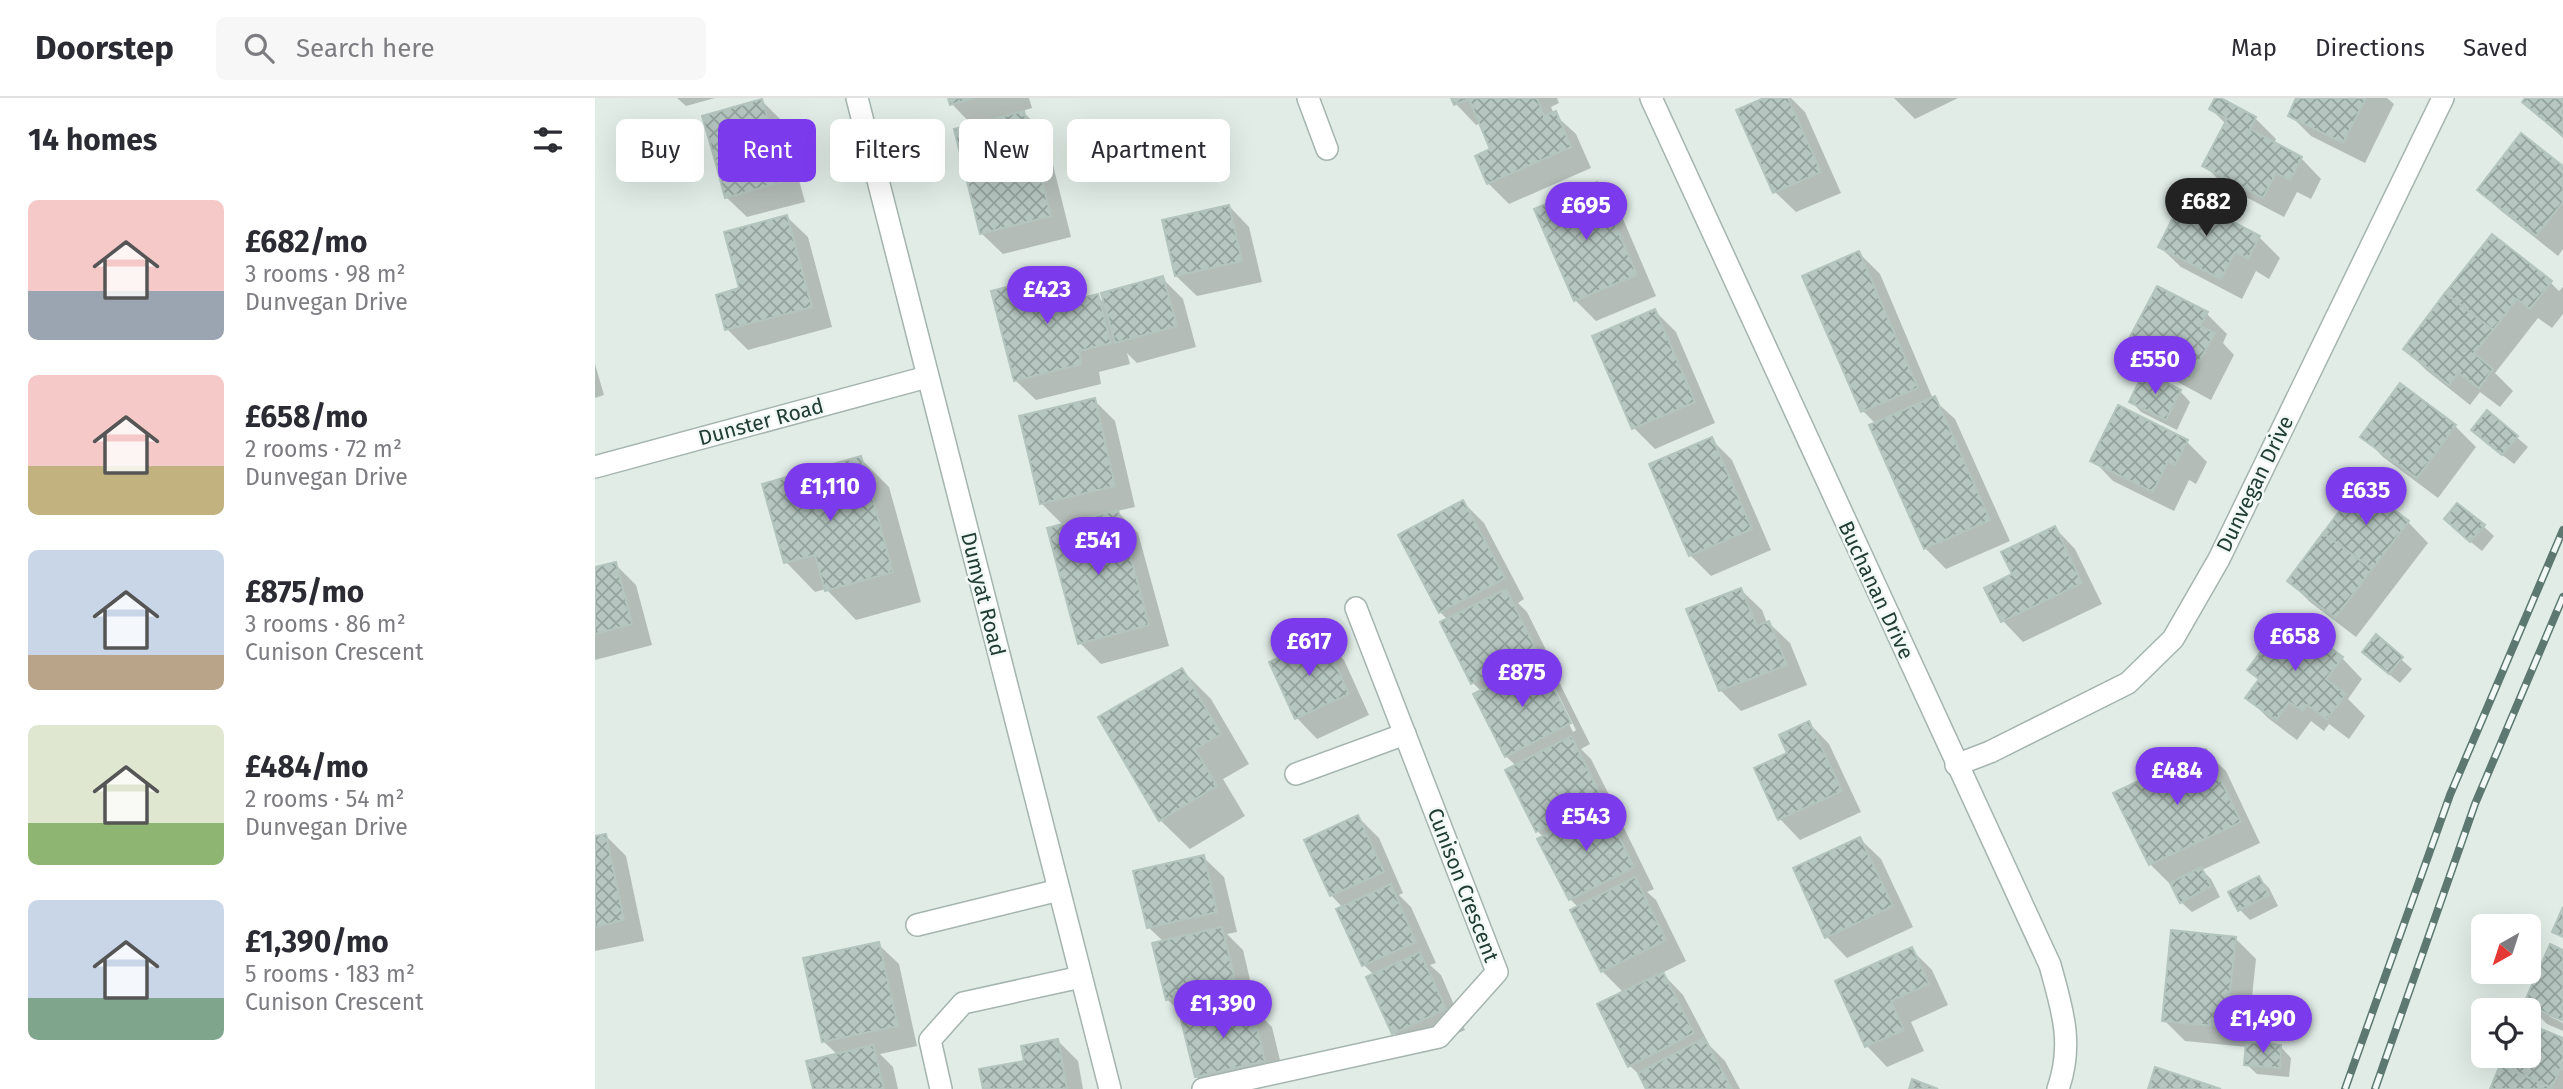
<!DOCTYPE html>
<meta charset="utf-8">
<style>
:root{--surface:#fff;--page:#f7f7f7;--text:#2b2b33;--muted:#7c7c81;--line:#e1e1e2;--accent:#7c3aed}
body{margin:0;font-family:"Fira Sans",sans-serif;background:var(--page);color:var(--text);height:100vh;display:flex;flex-direction:column;font-size:26px;white-space:nowrap}
*{box-sizing:border-box;margin:0}
p{font-size:23px;color:var(--muted)}
.icon{flex:none;width:38px;height:38px;fill:none;stroke:currentColor;stroke-width:2;stroke-linecap:round;stroke-linejoin:round}
.map{position:relative;flex:1;overflow:hidden}
.details{display:flex;flex-direction:column;background:var(--surface);width:595px}
.details>*{flex:none}
.top-card{position:absolute;left:21px;top:21px;width:665px;height:63px;display:flex;gap:14px}
.needle{width:46px;rotate:219deg}
.tools{position:absolute;left:1876px;top:816px;display:grid;gap:14px}
.tools a{display:grid;place-items:center;width:70px;height:70px;border-radius:10px;background:var(--surface);box-shadow:0 7px 28px #0002;font-size:35px}
.price{position:absolute;translate:-50% -60px;padding:0 16px;border-radius:24px;background:var(--accent);color:#fff;font-size:23px;line-height:46px;filter:drop-shadow(0 2px 4px #0008)}
.price::after{content:'';position:absolute;left:50%;top:42px;width:21px;height:16px;margin-left:-10px;background:inherit;clip-path:polygon(0 0,100% 0,50% 100%)}
.price.current{background:#222;color:#fff}
ul{padding:0;list-style:none}
li{display:flex;align-items:center;gap:21px;height:175px;padding:0 28px}
li span{display:grid;place-items:center;flex:none;width:196px;height:140px;border-radius:10px;color:#555}
li>.icon{margin-inline-start:auto}
span .icon{width:84px;height:84px;fill:#fffc;stroke-width:1}
li b{font-size:30px}
h2{display:flex;justify-content:space-between;align-items:center;height:84px;padding:0 28px;font-size:30px}
.pill{padding:0 24px;border-radius:10px;background:var(--surface);box-shadow:0 7px 28px #0002;font-size:24px;line-height:63px}
.pill.current{background:var(--accent);color:#fff}
header{display:flex;align-items:center;gap:42px;box-sizing:border-box;height:98px;padding:0 35px;background:var(--surface);border-bottom:2px solid var(--line)}
header strong{font-size:33px}
nav{display:flex;gap:38px;margin-inline-start:auto;font-size:24px}
.search{width:490px;height:63px;background:var(--page);display:flex;align-items:center;gap:18px;box-sizing:border-box;padding:0 24px;border-radius:10px;color:var(--muted);font-size:26px}
main{display:flex;flex:1;min-height:0}
.map>svg:first-child{display:block}
.shadow{fill:#0003;fill-rule:evenodd}
.building{fill:url(#building-cross-hatch);stroke:#b3c5be;stroke-width:2}
.lines{fill:none;stroke-linecap:round;stroke-linejoin:round}
.minor-casing{stroke:#a4b4ae;stroke-width:24}
.minor{stroke:#fff;stroke-width:21}
.rail-casing{stroke:#5c7870;stroke-width:8}
.rail{stroke:#f1f8f5;stroke-width:5;stroke-dasharray:16;stroke-linecap:butt}
.labels{text-anchor:middle;dominant-baseline:central;stroke-width:5;stroke-linejoin:round;paint-order:stroke}
.street-label{font-size:21px;fill:#213c35;stroke:#f1f8f5}
</style>
<header>
<strong>Doorstep</strong>
<div class="search"><svg class="icon" aria-label="search" viewBox="0 0 24 24"><circle cx="10" cy="10" r="6"/><path d="M15 15l6 6"/></svg>Search here</div>
<nav><a>Map</a><a>Directions</a><a>Saved</a></nav>
</header>
<main>
<section class="details">
<h2>14 homes<svg class="icon" aria-label="filters" viewBox="0 0 24 24"><path d="M4 7h16M4 17h16"/><circle cx="9" cy="7" r="2"/><circle cx="15" cy="17" r="2"/></svg></h2>
<ul>
<li><span style="background:linear-gradient(#f6c9c9 65%,#9aa5b1 0)"><svg class="icon" aria-label="home" viewBox="0 0 24 24"><path d="M3 11l9-7 9 7M6 9v11h12V9"/></svg></span><div><b>£682/mo</b><p>3 rooms · 98 m²</p><p>Dunvegan Drive</p></div></li>
<li><span style="background:linear-gradient(#f6c9c9 65%,#c2b280 0)"><svg class="icon" aria-label="home" viewBox="0 0 24 24"><path d="M3 11l9-7 9 7M6 9v11h12V9"/></svg></span><div><b>£658/mo</b><p>2 rooms · 72 m²</p><p>Dunvegan Drive</p></div></li>
<li><span style="background:linear-gradient(#c9d6e8 75%,#b9a48a 0)"><svg class="icon" aria-label="home" viewBox="0 0 24 24"><path d="M3 11l9-7 9 7M6 9v11h12V9"/></svg></span><div><b>£875/mo</b><p>3 rooms · 86 m²</p><p>Cunison Crescent</p></div></li>
<li><span style="background:linear-gradient(#dfe7d0 70%,#8fb573 0)"><svg class="icon" aria-label="home" viewBox="0 0 24 24"><path d="M3 11l9-7 9 7M6 9v11h12V9"/></svg></span><div><b>£484/mo</b><p>2 rooms · 54 m²</p><p>Dunvegan Drive</p></div></li>
<li><span style="background:linear-gradient(#c9d6e8 70%,#7fa58c 0)"><svg class="icon" aria-label="home" viewBox="0 0 24 24"><path d="M3 11l9-7 9 7M6 9v11h12V9"/></svg></span><div><b>£1,390/mo</b><p>5 rooms · 183 m²</p><p>Cunison Crescent</p></div></li>
</ul>
</section>
<div class="map">
<svg width="1968" height="991" viewBox="0 0 1968 991">
<defs>
<pattern id="building-cross-hatch" width="8" height="8" patternUnits="userSpaceOnUse" patternTransform="scale(1.75)"><rect width="8" height="8" fill="#b6c6c0"/><path d="M0 0l8 8M0 8l8-8" fill="none" stroke="#94a29d"/></pattern>
</defs>
<rect width="100%" height="100%" fill="#e1ece7"/>
<g class="shadow">
<path d="M 82,0 L 120,0 L 91,8 Z"/>
<path d="M 355,0 L 434,0 L 437,10 L 427,13 L 450,35 L 476,139 L 408,156 L 387,136 L 378,28 L 357,6 Z"/>
<path d="M 858,0 L 962,0 L 964,5 L 956,9 L 959,16 L 981,36 L 996,70 L 914,106 L 893,85 L 898,52 L 886,25 L 881,27 L 861,6 Z"/>
<path d="M 1173,0 L 1196,0 L 1210,14 L 1246,95 L 1201,114 L 1180,94 Z"/>
<path d="M 1299,0 L 1363,0 L 1320,21 Z"/>
<path d="M 1703,0 L 1792,0 L 1799,6 L 1770,65 L 1716,38 L 1695,17 Z"/>
<path d="M 1933,0 L 1968,0 L 1968,40 L 1929,4 Z"/>
<path d="M 167,3 L 188,24 L 210,104 L 152,119 L 131,99 Z"/>
<path d="M 1616,11 L 1660,20 L 1681,41 L 1679,46 L 1706,60 L 1726,81 L 1716,101 L 1702,94 L 1689,119 L 1630,88 L 1609,67 L 1631,26 Z"/>
<path d="M 1968,70 L 1968,151 L 1963,158 L 1905,112 L 1884,92 Z"/>
<path d="M 1001,86 L 1022,107 L 1061,198 L 1001,223 L 980,202 Z"/>
<path d="M 634,108 L 654,129 L 667,184 L 602,198 L 581,178 Z"/>
<path d="M 192,119 L 213,139 L 237,229 L 153,252 L 132,231 L 146,191 Z"/>
<path d="M 1664,139 L 1685,160 L 1674,181 L 1661,173 L 1647,201 L 1586,169 L 1565,149 Z"/>
<path d="M 1264,155 L 1285,176 L 1338,301 L 1360,321 L 1415,443 L 1351,471 L 1330,450 L 1281,326 L 1268,313 Z"/>
<path d="M 468,177 L 489,201 L 502,198 L 511,207 L 567,180 L 588,201 L 601,249 L 542,265 L 532,255 L 535,266 L 504,274 L 506,286 L 441,302 L 420,282 Z"/>
<path d="M 1955,184 L 1964,193 L 1968,189 L 1968,216 L 1957,230 L 1943,220 L 1900,275 L 1918,293 L 1905,309 L 1885,294 L 1875,307 L 1831,272 L 1810,251 Z"/>
<path d="M 1060,213 L 1081,234 L 1120,325 L 1060,351 L 1039,330 Z"/>
<path d="M 1611,215 L 1632,236 L 1628,245 L 1639,257 L 1616,302 L 1553,268 L 1532,247 Z"/>
<path d="M 0,266 L 9,297 L 0,300 Z"/>
<path d="M 1585,293 L 1595,304 L 1582,332 L 1546,314 L 1536,303 Z"/>
<path d="M 499,302 L 520,323 L 540,409 L 522,413 L 543,435 L 574,548 L 506,566 L 485,545 L 469,428 L 446,405 Z"/>
<path d="M 1892,314 L 1933,349 L 1919,366 L 1888,342 Z"/>
<path d="M 1860,328 L 1881,349 L 1843,400 L 1788,359 L 1768,338 Z"/>
<path d="M 1116,341 L 1137,362 L 1176,452 L 1116,478 L 1095,457 Z"/>
<path d="M 1592,344 L 1612,364 L 1601,386 L 1594,382 L 1579,413 L 1518,383 L 1498,362 Z"/>
<path d="M 265,360 L 294,389 L 326,504 L 261,522 L 231,491 L 220,494 L 191,464 Z"/>
<path d="M 868,404 L 889,425 L 929,501 L 923,505 L 932,514 L 962,574 L 956,577 L 965,586 L 995,646 L 986,651 L 996,661 L 1026,721 L 1022,724 L 1029,730 L 1059,791 L 1052,794 L 1061,802 L 1091,863 L 1067,875 L 1088,897 L 1115,948 L 1130,963 L 1145,991 L 1053,991 L 1048,980 L 1035,968 L 1029,895 L 1007,873 L 984,810 L 975,801 L 949,739 L 942,733 L 921,668 L 911,658 L 887,594 L 878,585 L 847,525 L 853,522 L 845,514 ZM 955,588 L 959,588 L 981,632 L 978,634 Z"/>
<path d="M 1813,424 L 1833,445 L 1761,539 L 1715,504 L 1694,483 Z"/>
<path d="M 1888,428 L 1899,438 L 1887,453 L 1861,432 Z"/>
<path d="M 1460,430 L 1480,451 L 1507,506 L 1428,544 L 1408,523 L 1419,477 Z"/>
<path d="M 20,466 L 41,487 L 57,547 L 0,562 L 0,471 Z"/>
<path d="M 1146,492 L 1167,512 L 1172,525 L 1174,525 L 1195,545 L 1212,587 L 1146,613 L 1125,592 Z"/>
<path d="M 1781,539 L 1817,571 L 1805,585 L 1779,564 Z"/>
<path d="M 728,541 L 749,562 L 774,617 L 722,641 L 702,620 Z"/>
<path d="M 1747,560 L 1767,581 L 1753,601 L 1770,618 L 1754,641 L 1734,626 L 1729,633 L 1716,623 L 1702,642 L 1673,620 L 1653,600 L 1665,583 L 1654,572 Z"/>
<path d="M 587,572 L 616,601 L 654,666 L 628,681 L 650,718 L 595,751 L 565,722 Z"/>
<path d="M 1214,625 L 1234,646 L 1266,714 L 1205,742 L 1185,721 Z"/>
<path d="M 1610,653 L 1631,673 L 1665,745 L 1607,772 L 1616,781 L 1625,799 L 1597,814 L 1586,804 L 1578,786 L 1576,787 L 1555,766 Z"/>
<path d="M 763,719 L 784,740 L 808,795 L 804,797 L 816,809 L 841,865 L 835,867 L 846,877 L 870,932 L 819,955 L 798,934 L 779,877 L 768,866 L 748,810 L 736,797 L 711,742 Z"/>
<path d="M 10,737 L 31,758 L 49,843 L 0,853 L 0,740 Z"/>
<path d="M 1265,741 L 1286,761 L 1318,829 L 1252,860 L 1232,839 Z"/>
<path d="M 608,759 L 629,779 L 642,834 L 632,836 L 648,852 L 661,907 L 656,908 L 677,929 L 690,983 L 614,991 L 601,978 L 593,922 L 572,901 L 569,844 L 553,829 Z"/>
<path d="M 1664,780 L 1674,790 L 1683,808 L 1655,822 L 1645,812 Z"/>
<path d="M 1640,840 L 1661,861 L 1652,946 L 1686,949 L 1696,960 L 1694,979 L 1662,976 L 1651,966 L 1652,949 L 1590,943 L 1569,922 Z"/>
<path d="M 283,846 L 304,866 L 322,948 L 285,956 L 298,969 L 303,991 L 220,991 L 243,957 L 229,944 Z"/>
<path d="M 1316,851 L 1337,872 L 1353,907 L 1316,924 L 1329,953 L 1292,969 L 1272,948 L 1242,884 Z"/>
<path d="M 1968,854 L 1968,921 L 1954,914 L 1954,918 L 1968,925 L 1968,933 L 1952,926 L 1931,905 Z"/>
<path d="M 1934,928 L 1968,942 L 1968,991 L 1896,991 L 1934,957 Z"/>
<path d="M 462,942 L 483,963 L 488,991 L 390,991 Z"/>
</g>
<g class="building">
<path d="M 353,0 L 379,0 L 355,7 Z"/>
<path d="M 856,0 L 942,0 L 949,18 L 961,13 L 976,49 L 892,86 L 880,58 L 895,51 L 874,1 L 859,7 Z"/>
<path d="M 1169,0 L 1193,0 L 1226,74 L 1178,95 L 1141,12 Z"/>
<path d="M 1620,0 L 1626,0 L 1661,19 L 1655,31 L 1707,59 L 1695,82 L 1681,75 L 1668,100 L 1607,68 L 1632,21 L 1614,11 Z"/>
<path d="M 1701,0 L 1771,0 L 1748,45 L 1693,18 Z"/>
<path d="M 1930,0 L 1968,0 L 1968,38 L 1927,4 Z"/>
<path d="M 167,1 L 179,42 L 119,59 L 107,18 Z"/>
<path d="M 429,13 L 456,118 L 385,136 L 359,31 Z"/>
<path d="M 1926,35 L 1968,68 L 1968,104 L 1941,138 L 1882,92 Z"/>
<path d="M 179,42 L 190,83 L 130,100 L 119,59 Z"/>
<path d="M 1002,84 L 1042,177 L 979,203 L 939,111 Z"/>
<path d="M 1589,98 L 1665,138 L 1653,161 L 1640,154 L 1626,181 L 1563,149 Z"/>
<path d="M 634,107 L 647,163 L 580,178 L 567,122 Z"/>
<path d="M 192,117 L 217,209 L 130,232 L 121,197 L 144,190 L 129,134 Z"/>
<path d="M 1897,136 L 1957,183 L 1935,211 L 1922,201 L 1898,232 L 1850,195 Z"/>
<path d="M 1264,153 L 1323,290 L 1266,314 L 1207,178 Z"/>
<path d="M 468,175 L 475,203 L 503,196 L 516,245 L 484,253 L 486,266 L 419,283 L 396,193 Z"/>
<path d="M 568,178 L 582,228 L 520,245 L 506,195 Z"/>
<path d="M 1562,188 L 1613,214 L 1605,228 L 1620,235 L 1594,282 L 1530,248 Z"/>
<path d="M 1850,195 L 1898,232 L 1879,255 L 1898,271 L 1884,290 L 1863,275 L 1854,287 L 1808,251 Z"/>
<path d="M 1060,211 L 1100,304 L 1037,331 L 997,238 Z"/>
<path d="M 1549,273 L 1586,292 L 1571,322 L 1534,304 Z"/>
<path d="M 1805,285 L 1861,327 L 1822,380 L 1765,339 Z"/>
<path d="M 1340,298 L 1395,422 L 1329,451 L 1274,327 Z"/>
<path d="M 500,300 L 520,388 L 445,406 L 424,318 Z"/>
<path d="M 1523,307 L 1593,342 L 1580,367 L 1573,363 L 1558,394 L 1495,363 Z"/>
<path d="M 1892,312 L 1923,338 L 1907,357 L 1876,332 Z"/>
<path d="M 1117,339 L 1157,431 L 1094,458 L 1054,366 Z"/>
<path d="M 266,358 L 298,474 L 230,493 L 220,457 L 189,465 L 167,386 Z"/>
<path d="M 1765,386 L 1814,423 L 1777,471 L 1728,435 Z"/>
<path d="M 868,402 L 910,480 L 844,515 L 803,437 Z"/>
<path d="M 1862,405 L 1890,427 L 1875,444 L 1849,421 Z"/>
<path d="M 523,412 L 554,527 L 483,546 L 452,430 Z"/>
<path d="M 1460,428 L 1487,485 L 1406,524 L 1389,490 L 1417,476 L 1406,454 Z"/>
<path d="M 1728,435 L 1777,471 L 1740,520 L 1692,483 Z"/>
<path d="M 21,464 L 37,526 L 0,536 L 0,469 Z"/>
<path d="M 1146,490 L 1162,528 L 1174,523 L 1192,567 L 1124,593 L 1091,511 Z"/>
<path d="M 911,491 L 942,553 L 876,586 L 845,524 Z"/>
<path d="M 1692,518 L 1748,559 L 1731,581 L 1751,596 L 1732,621 L 1712,607 L 1708,613 L 1694,604 L 1681,622 L 1650,600 L 1664,581 L 1652,572 Z"/>
<path d="M 1781,536 L 1808,559 L 1794,576 L 1767,554 Z"/>
<path d="M 728,539 L 754,596 L 700,621 L 674,564 Z"/>
<path d="M 945,563 L 976,625 L 910,659 L 878,596 Z"/>
<path d="M 587,570 L 626,636 L 600,651 L 622,688 L 564,723 L 503,619 Z"/>
<path d="M 1214,623 L 1247,693 L 1183,722 L 1159,670 L 1192,655 L 1184,637 Z"/>
<path d="M 976,638 L 1007,700 L 941,734 L 910,672 Z"/>
<path d="M 1611,651 L 1646,724 L 1554,767 L 1518,695 Z"/>
<path d="M 1008,707 L 1039,769 L 974,802 L 942,741 Z"/>
<path d="M 763,717 L 789,774 L 735,798 L 709,742 Z"/>
<path d="M 11,736 L 29,822 L 0,829 L 0,738 Z"/>
<path d="M 1265,739 L 1298,808 L 1230,840 L 1198,770 Z"/>
<path d="M 609,757 L 622,814 L 552,830 L 538,773 Z"/>
<path d="M 1606,769 L 1616,788 L 1585,805 L 1575,785 Z"/>
<path d="M 1664,778 L 1674,797 L 1643,813 L 1633,794 Z"/>
<path d="M 1040,779 L 1071,842 L 1006,874 L 975,812 Z"/>
<path d="M 796,786 L 821,844 L 767,868 L 741,811 Z"/>
<path d="M 1968,809 L 1968,839 L 1957,834 Z"/>
<path d="M 627,829 L 641,886 L 571,902 L 557,845 Z"/>
<path d="M 1576,832 L 1641,839 L 1631,929 L 1567,923 Z"/>
<path d="M 284,844 L 303,928 L 227,944 L 208,860 Z"/>
<path d="M 1955,846 L 1968,852 L 1968,923 L 1929,905 Z"/>
<path d="M 1317,849 L 1334,886 L 1296,903 L 1309,932 L 1270,949 L 1240,883 Z"/>
<path d="M 825,854 L 851,911 L 797,936 L 771,879 Z"/>
<path d="M 1068,874 L 1099,935 L 1033,969 L 1002,906 Z"/>
<path d="M 656,906 L 670,963 L 600,979 L 586,922 Z"/>
<path d="M 1934,926 L 1968,940 L 1968,972 L 1965,971 L 1957,990 L 1905,967 L 1909,957 L 1934,957 Z"/>
<path d="M 1109,940 L 1137,991 L 1051,991 L 1043,975 Z"/>
<path d="M 463,941 L 472,991 L 388,991 L 384,971 L 429,963 L 426,948 Z"/>
<path d="M 1651,944 L 1686,947 L 1685,970 L 1649,967 Z"/>
<path d="M 278,947 L 289,991 L 218,991 L 211,963 Z"/>
<path d="M 1905,967 L 1957,990 L 1957,991 L 1895,991 Z"/>
<path d="M 1560,969 L 1626,991 L 1553,991 Z"/>
<path d="M 1317,981 L 1343,991 L 1314,991 Z"/>
</g>
<g class="lines">
<g class="minor-casing">
<g id="minor">
<path d="M 262,0 L 515,991"/>
<path d="M 713,0 L 732,51"/>
<path d="M 1056,0 L 1455,867 C 1467,911 1479,945 1463,991"/>
<path d="M 0,369 L 332,279"/>
<path d="M 1361,667 L 1395,654 L 1533,585 L 1578,541 L 1624,461 L 1848,0"/>
<path d="M 701,676 L 810,636"/>
<path d="M 322,827 L 464,792"/>
<path d="M 346,991 L 335,942 L 368,905 L 486,879"/>
<path d="M 608,991 L 844,939 L 902,874 L 761,510"/>
</g>
</g>
<use href="#minor" class="minor"/>
<g class="rail-casing">
<g id="rail">
<path d="M 1750,991 L 1855,697 L 1968,432"/>
<path d="M 1780,991 L 1880,706 L 1968,499"/>
</g>
</g>
<use href="#rail" class="rail"/>
</g>
<g class="labels">
<g class="street-label">
<text transform="translate(166 324) rotate(-15)">Dunster Road</text>
<text transform="translate(1660 386) rotate(-64)">Dunvegan Drive</text>
<text transform="translate(1281 492) rotate(65)">Buchanan Drive</text>
<text transform="translate(388 496) rotate(76)">Dumyat Road</text>
<text transform="translate(868 787) rotate(69)">Cunison Crescent</text>
</g>
</g>
</svg>
<div class="tools">
<a><svg class="needle" viewBox="-14 -14 28 28"><path d="M0-13l5 13h-10z" fill="#e53935"/><path d="M0 13l5-13h-10z" fill="#7c7c81"/></svg></a>
<a><svg class="icon" aria-label="locate" viewBox="0 0 24 24"><circle cx="12" cy="12" r="6"/><path d="M12 2v4M12 18v4M2 12h4M18 12h4"/></svg></a>
</div>
<b class="price current" style="left:1611px;top:140px">£682</b>
<b class="price" style="left:991px;top:144px">£695</b>
<b class="price" style="left:452px;top:228px">£423</b>
<b class="price" style="left:1560px;top:298px">£550</b>
<b class="price" style="left:235px;top:425px">£1,110</b>
<b class="price" style="left:1771px;top:429px">£635</b>
<b class="price" style="left:503px;top:479px">£541</b>
<b class="price" style="left:1700px;top:575px">£658</b>
<b class="price" style="left:714px;top:580px">£617</b>
<b class="price" style="left:927px;top:611px">£875</b>
<b class="price" style="left:1582px;top:709px">£484</b>
<b class="price" style="left:991px;top:755px">£543</b>
<b class="price" style="left:628px;top:942px">£1,390</b>
<b class="price" style="left:1668px;top:957px">£1,490</b>
<div class="top-card">
<a class="pill">Buy</a>
<a class="pill current">Rent</a>
<a class="pill">Filters</a>
<a class="pill">New</a>
<a class="pill">Apartment</a>
</div>
</div>
</main>
